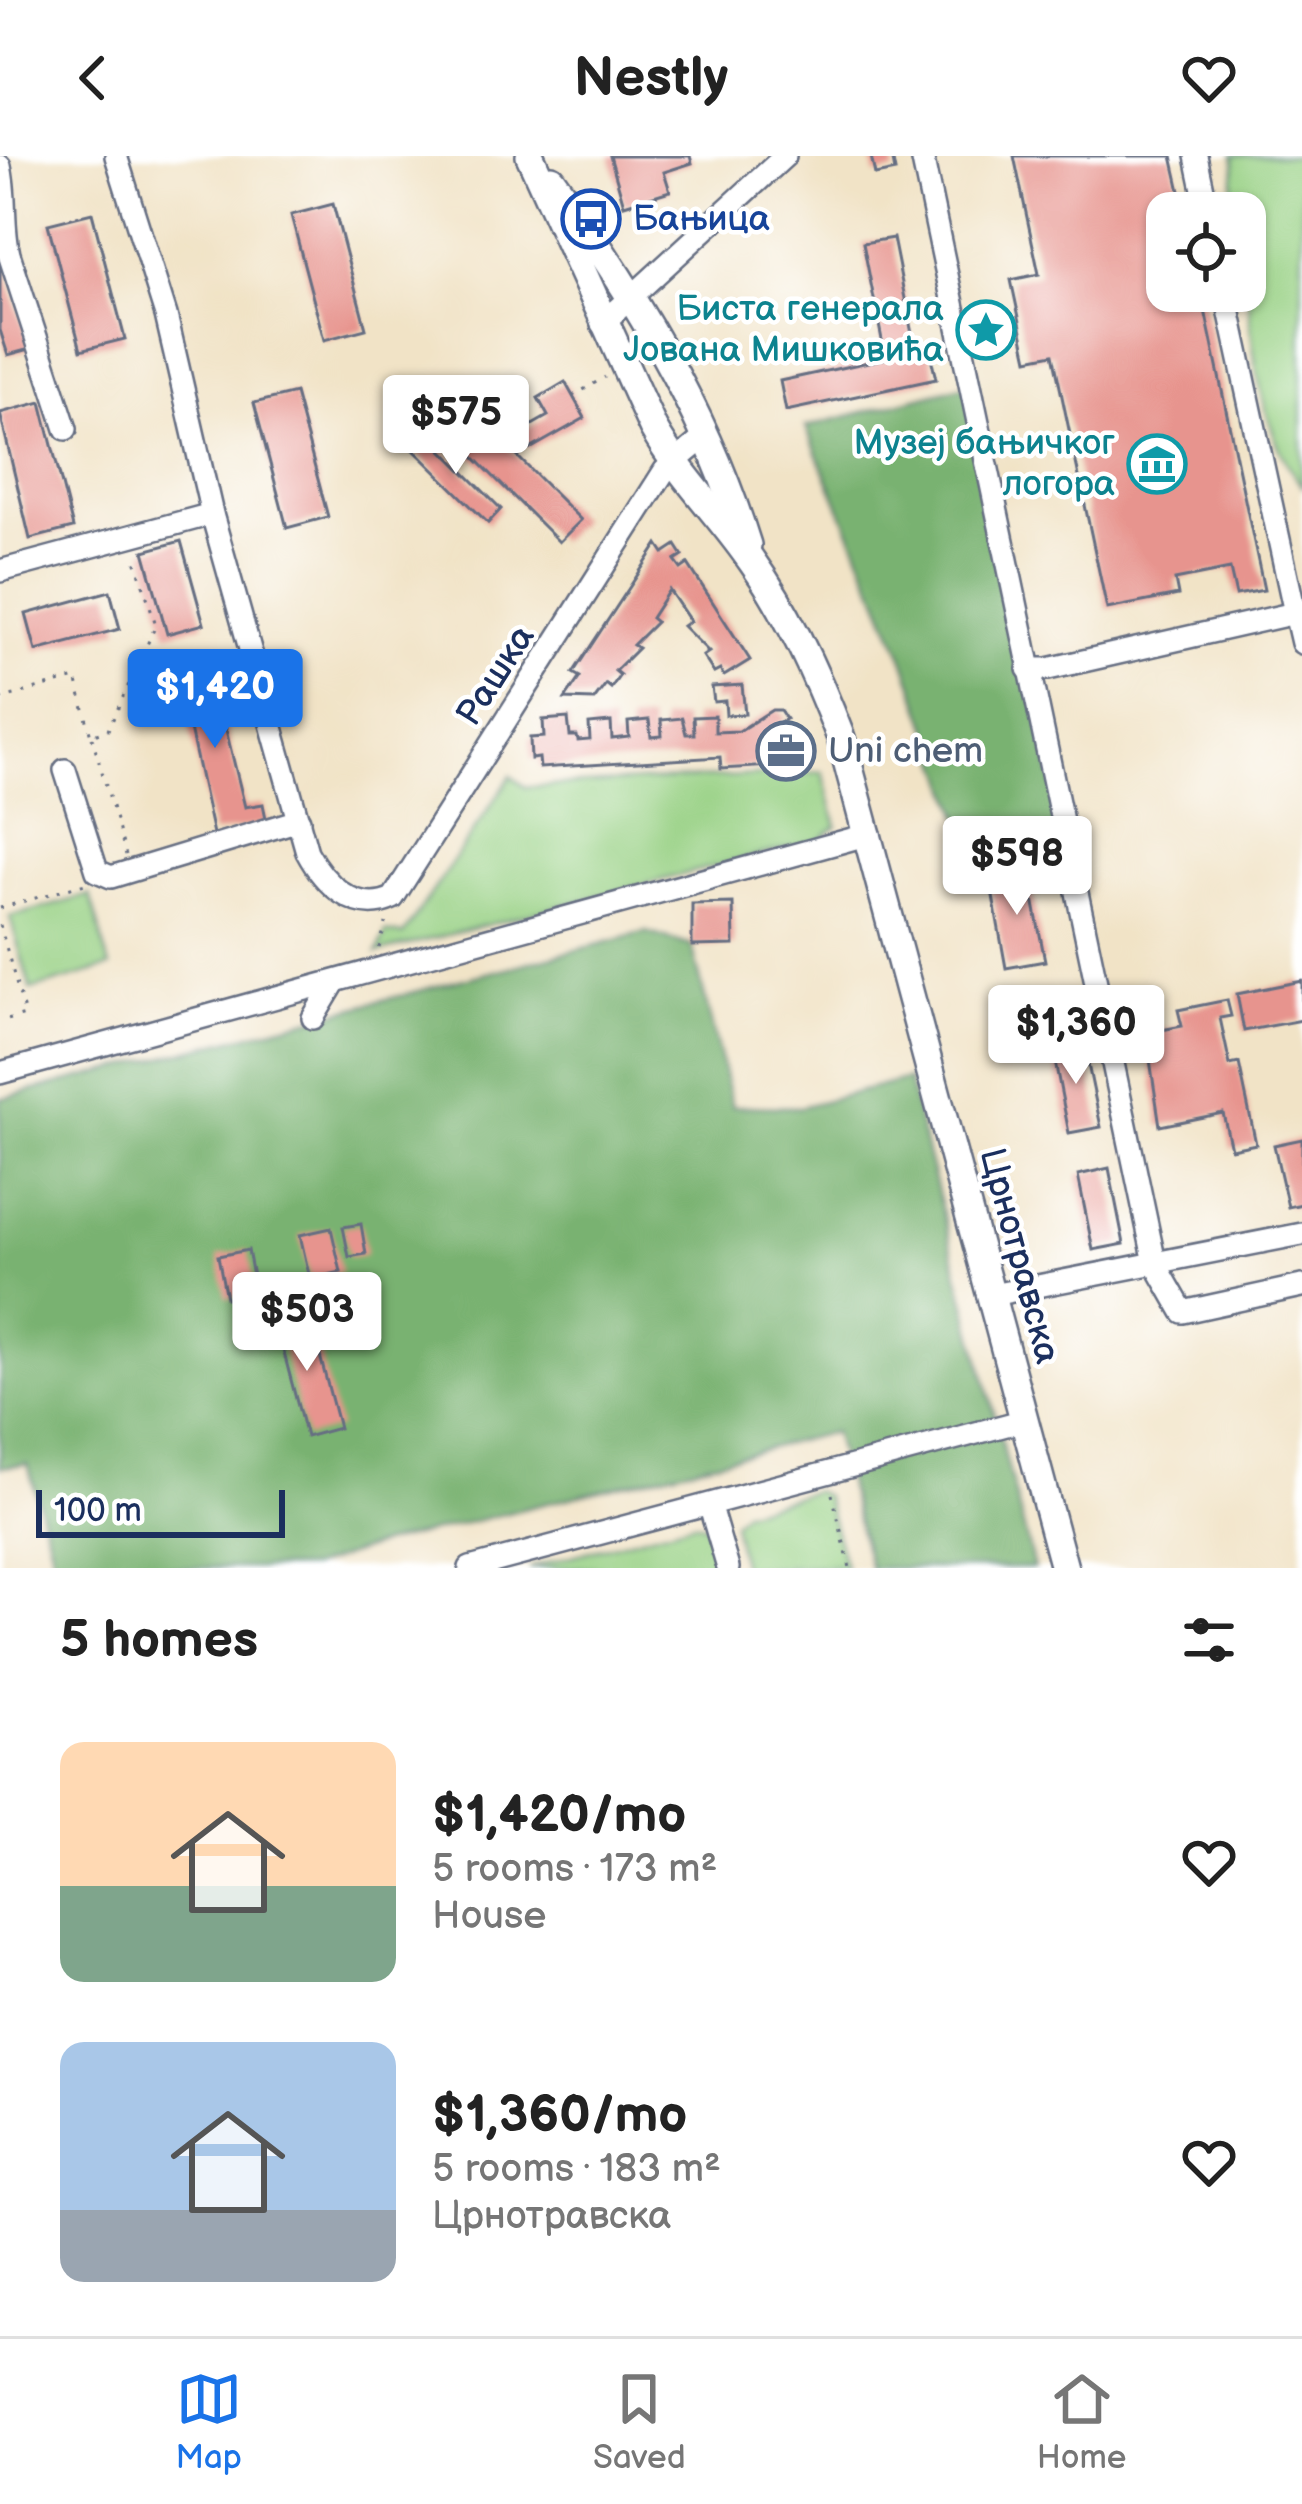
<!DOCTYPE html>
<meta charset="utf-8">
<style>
:root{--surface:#fff;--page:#f6f6f6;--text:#222;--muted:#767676;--line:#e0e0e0;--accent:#1a73e8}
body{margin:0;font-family:"Balsamiq Sans",sans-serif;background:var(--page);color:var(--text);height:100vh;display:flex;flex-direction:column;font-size:45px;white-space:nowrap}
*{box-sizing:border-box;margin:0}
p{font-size:39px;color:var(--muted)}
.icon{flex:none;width:66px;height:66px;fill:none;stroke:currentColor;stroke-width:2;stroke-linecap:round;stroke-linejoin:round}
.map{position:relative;height:1412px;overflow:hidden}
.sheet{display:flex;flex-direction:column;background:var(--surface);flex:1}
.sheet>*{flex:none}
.tools{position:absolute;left:1146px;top:36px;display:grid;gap:24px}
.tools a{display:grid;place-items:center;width:120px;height:120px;border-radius:24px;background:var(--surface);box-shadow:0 3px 9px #0004;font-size:60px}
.scale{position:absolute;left:36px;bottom:30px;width:249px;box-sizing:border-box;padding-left:12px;border:6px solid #1b2f5e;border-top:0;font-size:33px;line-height:42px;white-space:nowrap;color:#1b2f5e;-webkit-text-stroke:9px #fff;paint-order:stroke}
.price{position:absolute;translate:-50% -102px;padding:0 27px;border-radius:12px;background:#fff;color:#222;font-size:39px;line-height:78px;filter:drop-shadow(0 3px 6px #0008)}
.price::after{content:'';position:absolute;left:50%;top:72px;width:36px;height:27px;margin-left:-18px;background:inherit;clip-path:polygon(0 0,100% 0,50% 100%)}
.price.selected{background:var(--accent);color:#fff}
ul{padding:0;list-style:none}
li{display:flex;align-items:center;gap:36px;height:300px;padding:0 60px}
li span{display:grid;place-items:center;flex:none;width:336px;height:240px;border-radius:24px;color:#555}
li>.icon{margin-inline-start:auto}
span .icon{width:144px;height:144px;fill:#fffc;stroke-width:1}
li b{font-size:51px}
h2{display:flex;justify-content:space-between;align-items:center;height:144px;padding:0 60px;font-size:51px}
header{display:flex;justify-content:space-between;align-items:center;height:156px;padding:0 60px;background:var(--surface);font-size:54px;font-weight:700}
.dock{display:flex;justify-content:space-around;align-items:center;height:168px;border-top:3px solid var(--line);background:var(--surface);font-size:33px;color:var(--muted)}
.dock a{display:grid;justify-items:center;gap:6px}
.dock .selected{color:var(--accent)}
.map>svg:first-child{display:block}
.green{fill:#97d083;stroke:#598070;stroke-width:3}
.forest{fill:#79b271;stroke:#4a7068;stroke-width:3}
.building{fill:#e7948e}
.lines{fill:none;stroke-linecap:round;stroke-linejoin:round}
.minor-casing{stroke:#666e82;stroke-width:26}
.major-casing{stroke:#666e82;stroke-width:32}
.path{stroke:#666e82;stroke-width:3;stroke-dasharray:3 9;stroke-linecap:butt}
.minor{stroke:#fff;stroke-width:21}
.major{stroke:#fff;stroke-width:27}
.labels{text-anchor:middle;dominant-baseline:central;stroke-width:9;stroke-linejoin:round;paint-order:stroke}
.transit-label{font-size:36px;fill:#164399;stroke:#fff;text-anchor:start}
.culture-label{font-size:36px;fill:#0d838f;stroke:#fff;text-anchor:end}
.street-label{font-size:36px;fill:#1b2f5e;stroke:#fff}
.service-label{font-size:36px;fill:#4e5e75;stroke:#fff;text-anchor:start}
</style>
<header><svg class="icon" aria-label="back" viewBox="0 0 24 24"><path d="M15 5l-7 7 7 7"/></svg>Nestly<svg class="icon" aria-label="heart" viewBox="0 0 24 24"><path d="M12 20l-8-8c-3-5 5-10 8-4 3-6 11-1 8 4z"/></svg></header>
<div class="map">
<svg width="1302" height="1412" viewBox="0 0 1302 1412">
<rect width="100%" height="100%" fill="#fff"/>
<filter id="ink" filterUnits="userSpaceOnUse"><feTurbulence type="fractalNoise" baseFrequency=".00833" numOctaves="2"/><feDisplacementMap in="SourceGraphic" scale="24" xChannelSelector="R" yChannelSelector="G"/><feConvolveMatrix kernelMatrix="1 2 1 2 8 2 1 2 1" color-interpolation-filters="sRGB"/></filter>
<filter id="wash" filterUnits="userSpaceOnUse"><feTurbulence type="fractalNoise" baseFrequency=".004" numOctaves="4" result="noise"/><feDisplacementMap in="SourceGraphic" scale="48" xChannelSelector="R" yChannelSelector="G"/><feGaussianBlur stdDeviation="2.7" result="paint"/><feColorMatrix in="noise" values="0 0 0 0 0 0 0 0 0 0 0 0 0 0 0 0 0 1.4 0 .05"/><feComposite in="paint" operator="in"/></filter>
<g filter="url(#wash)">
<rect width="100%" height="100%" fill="#f1e3c6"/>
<g class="green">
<path d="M 1233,0 L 1302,0 L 1302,330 C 1251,267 1245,136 1245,57 L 1230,57 C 1229,36 1238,19 1233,0 Z"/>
<path d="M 823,616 L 837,670 L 818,684 L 377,797 L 386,776 L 403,779 L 511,620 L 525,631 Z"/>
<path d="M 90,739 L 110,811 L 31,834 L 10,761 Z"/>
<path d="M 814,1335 L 825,1340 L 845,1410 L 742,1412 L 733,1366 L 744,1355 Z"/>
<path d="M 694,1366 L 705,1368 L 722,1412 L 529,1412 Z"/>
</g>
<g class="forest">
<path d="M 969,228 L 1066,688 L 977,708 L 904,503 L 806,271 Z"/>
<path d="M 646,776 L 692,790 L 732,950 L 800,951 L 908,923 L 1034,1412 L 870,1412 L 833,1276 L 378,1389 L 310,1412 L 56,1412 L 28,1308 L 0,1311 L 0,943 Z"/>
</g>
<g id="blocks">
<g class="building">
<path d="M 610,0 L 690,0 L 692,7 L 664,16 L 670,35 L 624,49 Z"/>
<path d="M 871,0 L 892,0 L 895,15 L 875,19 Z"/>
<path d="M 1014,0 L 1172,0 L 1185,57 L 1167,57 L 1167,135 L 1201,135 L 1264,434 L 1236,439 L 1230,413 L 1175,424 L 1178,439 L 1107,453 L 1053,198 L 1028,203 L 1011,124 L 1039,118 Z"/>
<path d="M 333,48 L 366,173 L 324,184 L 291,59 Z"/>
<path d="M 92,57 L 125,183 L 81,194 L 48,68 Z"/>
<path d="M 893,82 L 914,188 L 884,194 L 863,87 Z"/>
<path d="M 0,98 L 30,193 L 8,199 L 0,174 Z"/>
<path d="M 929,193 L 936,223 L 786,255 L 780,225 Z"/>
<path d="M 565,226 L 585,262 L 530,293 L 520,276 L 548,260 L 538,242 Z"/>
<path d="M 295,237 L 328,361 L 287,372 L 254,247 Z"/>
<path d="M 41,246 L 73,372 L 30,383 L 0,257 Z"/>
<path d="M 488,271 L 581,364 L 559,386 L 466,293 Z"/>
<path d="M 424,276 L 501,353 L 488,367 L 410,290 Z"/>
<path d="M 181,385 L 204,468 L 167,478 L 144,395 Z"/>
<path d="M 658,388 L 664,397 L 676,389 L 683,400 L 675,405 L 681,413 L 688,408 L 750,504 L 724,520 L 720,514 L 714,517 L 703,500 L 709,496 L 683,470 L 690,465 L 669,434 L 651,462 L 656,466 L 633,489 L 638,492 L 615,515 L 620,519 L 611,532 L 606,528 L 594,544 L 565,543 L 580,521 L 573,517 Z"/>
<path d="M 110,435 L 120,473 L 36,495 L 26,458 Z"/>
<path d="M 208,501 L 245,651 L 263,648 L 267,667 L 213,678 L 176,509 Z"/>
<path d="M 742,529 L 745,558 L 726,559 L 725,545 L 714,546 L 712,531 Z"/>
<path d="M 772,554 L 780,554 L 786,563 L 775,570 L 780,579 L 790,579 L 792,609 L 721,613 L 720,601 L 540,612 L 539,602 L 531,603 L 530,582 L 544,581 L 543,564 L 568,562 L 570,580 L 577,580 L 578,585 L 590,584 L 589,568 L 611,566 L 612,583 L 629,581 L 628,566 L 649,564 L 651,581 L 662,580 L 661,564 L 682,562 L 686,578 L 694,578 L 693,561 L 715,560 L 715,576 L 739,575 Z"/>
<path d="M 1027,711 L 1045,805 L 1006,812 L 989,718 Z"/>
<path d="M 733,747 L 734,789 L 692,790 L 692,748 Z"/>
<path d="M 1302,825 L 1302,864 L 1244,875 L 1237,838 Z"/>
<path d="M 1227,844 L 1231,860 L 1220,862 L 1230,909 L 1239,907 L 1256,988 L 1231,993 L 1223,957 L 1160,970 L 1146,877 L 1182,870 L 1178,854 Z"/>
<path d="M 1083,884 L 1101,971 L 1069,977 L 1052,890 Z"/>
<path d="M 1302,983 L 1302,1048 L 1288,1051 L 1274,989 Z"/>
<path d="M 1109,1012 L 1124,1088 L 1093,1094 L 1078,1019 Z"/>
<path d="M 361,1068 L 366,1098 L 349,1101 L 343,1071 Z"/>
<path d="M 331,1072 L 341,1116 L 310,1123 L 300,1079 Z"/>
<path d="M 248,1094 L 256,1136 L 226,1142 L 218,1100 Z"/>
<path d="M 308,1154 L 339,1272 L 306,1281 L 275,1163 Z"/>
</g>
</g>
</g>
<g filter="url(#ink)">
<use href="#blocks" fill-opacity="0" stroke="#666e82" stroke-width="3"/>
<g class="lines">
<g class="minor-casing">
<g id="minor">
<path d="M 116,0 L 166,159 L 212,358 L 307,696 C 323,726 355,760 393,742 L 665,314 L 706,280"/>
<path d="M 922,0 L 1155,1107 L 1183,1156 L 1302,1130"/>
<path d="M 1196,0 L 1208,57"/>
<path d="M 0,10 C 7,40 2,69 9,98 L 66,273"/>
<path d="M 1225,135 L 1295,457 L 1302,455"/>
<path d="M 602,168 L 785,0"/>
<path d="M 0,415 L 212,358"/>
<path d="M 1028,513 L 1048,513 L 1295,457 L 1302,487"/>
<path d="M 65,614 L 97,715 L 111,721 L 299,664"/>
<path d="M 313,862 L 334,827"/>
<path d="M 0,917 L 870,678"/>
<path d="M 992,1139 L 1302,1078"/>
<path d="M 710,1351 L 728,1412"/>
<path d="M 470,1412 L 1025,1264"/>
</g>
</g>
<g class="major-casing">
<g id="major">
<path d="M 530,0 L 653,272 C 681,322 721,360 753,407 C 790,459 818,522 841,582 L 1064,1412"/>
<path d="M 551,23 C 633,137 705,253 747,389"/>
</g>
</g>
<g class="path">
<path d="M 573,240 L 605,221"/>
<path d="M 0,543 L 76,522 L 91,580 L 108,574 L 156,469 L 134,400"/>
<path d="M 92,581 L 126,699"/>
<path d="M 0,752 L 85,728"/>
<path d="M 0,769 L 25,859 L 0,866"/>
<path d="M 379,792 L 386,767"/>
<path d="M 832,1338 L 850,1412"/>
</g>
<use href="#minor" class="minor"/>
<use href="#major" class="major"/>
</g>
</g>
<defs>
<g id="bus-ring" transform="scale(3)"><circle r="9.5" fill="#fff" stroke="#1a4fb4" stroke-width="1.5"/><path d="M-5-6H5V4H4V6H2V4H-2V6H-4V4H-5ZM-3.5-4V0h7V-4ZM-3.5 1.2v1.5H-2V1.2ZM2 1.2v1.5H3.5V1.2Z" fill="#1a4fb4"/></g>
<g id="sight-ring" transform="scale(3)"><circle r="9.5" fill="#fff" stroke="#0f9aa8" stroke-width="1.5"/><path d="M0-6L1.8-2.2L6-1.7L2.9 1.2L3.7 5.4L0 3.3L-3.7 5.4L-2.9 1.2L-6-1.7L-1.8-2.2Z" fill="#0f9aa8"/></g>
<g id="museum-ring" transform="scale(3)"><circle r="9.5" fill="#fff" stroke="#0f9aa8" stroke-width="1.5"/><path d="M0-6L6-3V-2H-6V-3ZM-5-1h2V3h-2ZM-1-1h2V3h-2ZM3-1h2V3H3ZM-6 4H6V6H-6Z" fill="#0f9aa8"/></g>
<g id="office-ring" transform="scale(3)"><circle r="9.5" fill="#fff" stroke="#5c6f8a" stroke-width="1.5"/><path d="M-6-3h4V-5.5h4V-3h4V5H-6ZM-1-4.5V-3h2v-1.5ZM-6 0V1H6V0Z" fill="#5c6f8a"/></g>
</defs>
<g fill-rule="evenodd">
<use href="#bus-ring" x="591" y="63"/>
<use href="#sight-ring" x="986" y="174"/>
<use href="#museum-ring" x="1157" y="308"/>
<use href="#office-ring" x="786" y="595"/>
</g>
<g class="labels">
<g class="transit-label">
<text x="633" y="63">Бањица</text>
</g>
<g class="culture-label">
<text x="944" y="153">Биста генерала<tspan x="944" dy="41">Јована Мишковића</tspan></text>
<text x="1115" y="287">Музеј бањичког<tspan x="1115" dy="41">логора</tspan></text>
</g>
<g class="street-label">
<text transform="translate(496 520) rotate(-57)">Рашка</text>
<text transform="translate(1019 1100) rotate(75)">Црнотравска</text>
</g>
<g class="service-label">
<text x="828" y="595">Uni chem</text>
</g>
</g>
</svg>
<div class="tools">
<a><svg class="icon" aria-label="locate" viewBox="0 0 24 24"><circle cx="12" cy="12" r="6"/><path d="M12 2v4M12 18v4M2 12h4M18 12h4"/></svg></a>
</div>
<div class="scale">100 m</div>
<b class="price" style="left:456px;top:321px">$575</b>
<b class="price selected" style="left:215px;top:595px">$1,420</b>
<b class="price" style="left:1017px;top:762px">$598</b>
<b class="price" style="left:1076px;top:931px">$1,360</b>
<b class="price" style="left:307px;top:1218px">$503</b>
</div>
<section class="sheet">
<h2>5 homes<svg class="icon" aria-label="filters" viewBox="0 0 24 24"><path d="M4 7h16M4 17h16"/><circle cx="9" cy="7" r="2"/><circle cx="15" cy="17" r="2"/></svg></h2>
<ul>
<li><span style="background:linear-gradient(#ffd9b3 60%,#7fa58c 0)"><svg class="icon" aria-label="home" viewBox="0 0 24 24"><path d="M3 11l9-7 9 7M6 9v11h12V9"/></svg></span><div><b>$1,420/mo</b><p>5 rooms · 173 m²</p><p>House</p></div><svg class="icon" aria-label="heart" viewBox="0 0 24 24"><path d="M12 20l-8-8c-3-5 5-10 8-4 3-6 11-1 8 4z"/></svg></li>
<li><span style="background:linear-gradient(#a9c7e8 70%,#9aa5b1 0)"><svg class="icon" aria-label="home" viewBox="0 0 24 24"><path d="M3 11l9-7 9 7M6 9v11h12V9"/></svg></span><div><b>$1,360/mo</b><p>5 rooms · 183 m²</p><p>Црнотравска</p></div><svg class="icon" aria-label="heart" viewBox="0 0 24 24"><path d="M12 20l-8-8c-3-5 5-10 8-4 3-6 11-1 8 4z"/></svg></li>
</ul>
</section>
<nav class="dock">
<a class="selected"><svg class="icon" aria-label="map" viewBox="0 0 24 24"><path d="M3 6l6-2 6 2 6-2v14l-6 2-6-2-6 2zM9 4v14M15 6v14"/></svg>Map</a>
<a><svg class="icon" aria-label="saved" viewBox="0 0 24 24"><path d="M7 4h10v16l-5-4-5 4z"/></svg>Saved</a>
<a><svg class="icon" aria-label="home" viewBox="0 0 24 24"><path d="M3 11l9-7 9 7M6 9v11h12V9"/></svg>Home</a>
</nav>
